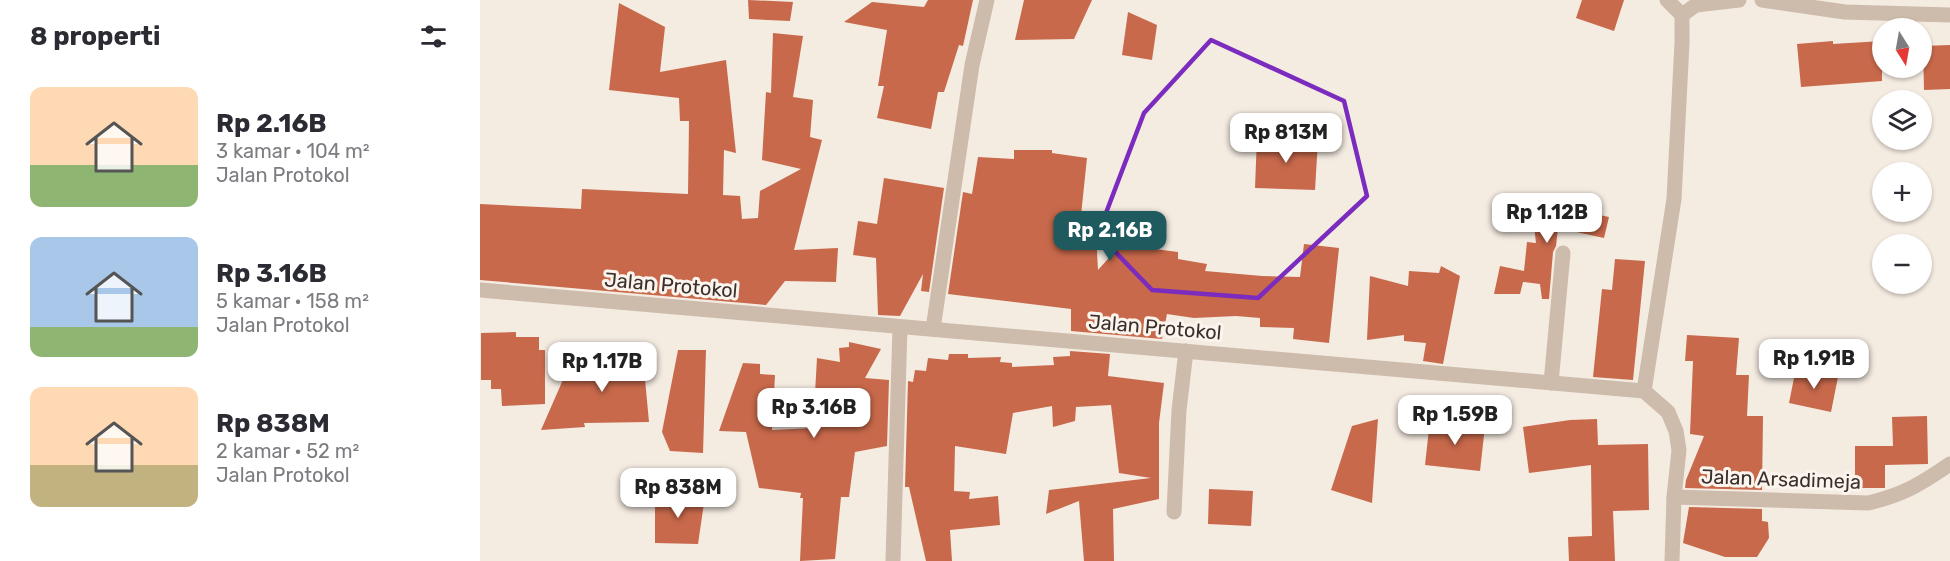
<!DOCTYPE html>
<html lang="id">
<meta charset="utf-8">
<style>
:root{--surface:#fff;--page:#f7f7f7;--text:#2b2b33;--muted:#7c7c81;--accent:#1f5a5e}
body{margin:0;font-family:Rubik,sans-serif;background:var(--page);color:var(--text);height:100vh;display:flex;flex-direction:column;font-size:22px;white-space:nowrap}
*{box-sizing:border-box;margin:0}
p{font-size:20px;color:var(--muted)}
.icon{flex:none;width:33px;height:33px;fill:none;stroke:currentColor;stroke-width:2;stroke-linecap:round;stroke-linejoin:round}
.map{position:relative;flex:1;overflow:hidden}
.panel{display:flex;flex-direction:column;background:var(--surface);width:480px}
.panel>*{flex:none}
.needle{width:39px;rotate:169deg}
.tools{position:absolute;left:1392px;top:18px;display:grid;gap:12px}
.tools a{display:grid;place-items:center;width:60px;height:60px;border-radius:50%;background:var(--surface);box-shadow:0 2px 4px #0004;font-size:30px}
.price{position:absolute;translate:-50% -51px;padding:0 14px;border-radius:12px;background:#fff;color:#222;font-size:20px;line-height:39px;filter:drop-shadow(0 2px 3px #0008)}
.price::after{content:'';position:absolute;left:50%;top:36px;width:18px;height:14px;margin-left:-9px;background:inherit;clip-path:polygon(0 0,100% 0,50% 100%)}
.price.current{background:var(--accent);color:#fff}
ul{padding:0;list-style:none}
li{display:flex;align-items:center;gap:18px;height:150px;padding:0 30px}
li span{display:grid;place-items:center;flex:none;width:168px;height:120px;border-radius:12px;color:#555}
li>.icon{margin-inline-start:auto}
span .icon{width:72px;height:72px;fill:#fffc;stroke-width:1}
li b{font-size:26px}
h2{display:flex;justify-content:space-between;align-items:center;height:72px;padding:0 30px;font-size:26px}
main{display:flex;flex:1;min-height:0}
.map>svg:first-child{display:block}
.building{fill:#c8694b}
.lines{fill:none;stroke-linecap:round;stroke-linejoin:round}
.minor{stroke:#cdbbac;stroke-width:15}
.tertiary{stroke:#cdbbac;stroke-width:15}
.marked{fill:none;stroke:#7b2cbf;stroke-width:4.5;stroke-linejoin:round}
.labels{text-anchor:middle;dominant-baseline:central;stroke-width:6;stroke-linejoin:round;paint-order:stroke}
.street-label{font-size:20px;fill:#3b302b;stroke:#fbf5ee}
</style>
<main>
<section class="panel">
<h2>8 properti<svg class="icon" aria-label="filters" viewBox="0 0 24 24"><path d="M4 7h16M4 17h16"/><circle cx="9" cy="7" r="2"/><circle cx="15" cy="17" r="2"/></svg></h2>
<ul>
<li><span style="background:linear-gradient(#ffd9b3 65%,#8fb573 0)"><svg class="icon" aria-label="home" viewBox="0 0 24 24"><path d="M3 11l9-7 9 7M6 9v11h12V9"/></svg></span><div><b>Rp 2.16B</b><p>3 kamar · 104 m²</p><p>Jalan Protokol</p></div></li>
<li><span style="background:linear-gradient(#a9c7e8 75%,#8fb573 0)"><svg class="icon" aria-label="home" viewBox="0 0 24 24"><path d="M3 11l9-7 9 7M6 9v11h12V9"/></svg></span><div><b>Rp 3.16B</b><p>5 kamar · 158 m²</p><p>Jalan Protokol</p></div></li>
<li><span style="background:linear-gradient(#ffd9b3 65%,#c2b280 0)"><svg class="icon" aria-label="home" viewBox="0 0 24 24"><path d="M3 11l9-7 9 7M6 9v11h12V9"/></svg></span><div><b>Rp 838M</b><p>2 kamar · 52 m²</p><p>Jalan Protokol</p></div></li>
</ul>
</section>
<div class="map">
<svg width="1470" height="561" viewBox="0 0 1470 561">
<rect width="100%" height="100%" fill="#f4ebe1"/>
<g class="building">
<path d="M 268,0 L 313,2 L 310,21 L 269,19 Z"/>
<path d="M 448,0 L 493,0 L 483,46 L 479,45 L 464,92 L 458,92 L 451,129 L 397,118 L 404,86 L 398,86 L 407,30 L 364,22 L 392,2 L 444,7 Z"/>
<path d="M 544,0 L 612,0 L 594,39 L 535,40 Z"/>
<path d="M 1102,0 L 1144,0 L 1134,31 L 1096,18 Z"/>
<path d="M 139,3 L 185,27 L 180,72 L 246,60 L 256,153 L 244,150 L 243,195 L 260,196 L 262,219 L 278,218 L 280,191 L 321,169 L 282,160 L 286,92 L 291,93 L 293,33 L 323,36 L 313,97 L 333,100 L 330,137 L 342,140 L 314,250 L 358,248 L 356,282 L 305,281 L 286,305 L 0,280 L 0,204 L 101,209 L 102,189 L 208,194 L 209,121 L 200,121 L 199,98 L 129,90 Z"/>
<path d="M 648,12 L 677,25 L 672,60 L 642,55 Z"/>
<path d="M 1353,41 L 1353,44 L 1402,41 L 1402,81 L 1321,87 L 1317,44 Z"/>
<path d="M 1470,45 L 1470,89 L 1444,90 L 1443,46 Z"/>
<path d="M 777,137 L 838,140 L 835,190 L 775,188 Z"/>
<path d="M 534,150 L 572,150 L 572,153 L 607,158 L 599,234 L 616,234 L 618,270 L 654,230 L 675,249 L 698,252 L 698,259 L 727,264 L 725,271 L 782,276 L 820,277 L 824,244 L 859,248 L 849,343 L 813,339 L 814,328 L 780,327 L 780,318 L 756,316 L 714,318 L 687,314 L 682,339 L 591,331 L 591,309 L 468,294 L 483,192 L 492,194 L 498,157 L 534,159 Z"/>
<path d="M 404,178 L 464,188 L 449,292 L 441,291 L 443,274 L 420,316 L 398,315 L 396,258 L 373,255 L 378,221 L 397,224 Z"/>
<path d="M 1075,195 L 1076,206 L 1129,217 L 1124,238 L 1078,228 L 1076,246 L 1073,252 L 1069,299 L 1062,299 L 1060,284 L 1043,282 L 1040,294 L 1014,294 L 1020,266 L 1044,271 L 1047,242 L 1056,243 L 1051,198 Z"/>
<path d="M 1135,259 L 1165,261 L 1153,380 L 1113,377 L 1122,289 L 1132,290 Z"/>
<path d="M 961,266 L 980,276 L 963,364 L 943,361 L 946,343 L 924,341 L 924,335 L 887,340 L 890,276 L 928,286 L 929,271 L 959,273 Z"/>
<path d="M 36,332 L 36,337 L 59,337 L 59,350 L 65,350 L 65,404 L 22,406 L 21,389 L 11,389 L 11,380 L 1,380 L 1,333 Z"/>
<path d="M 1207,335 L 1259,338 L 1256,375 L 1269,375 L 1267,416 L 1283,416 L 1282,490 L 1205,488 L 1206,480 L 1224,436 L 1210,434 L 1213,361 L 1205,361 Z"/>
<path d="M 369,342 L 401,349 L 385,378 L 409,380 L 407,446 L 375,452 L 369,497 L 361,497 L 355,559 L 320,561 L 323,498 L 320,498 L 321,493 L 279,488 L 266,432 L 239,431 L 263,363 L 280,364 L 280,374 L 295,375 L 292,430 L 333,428 L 337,358 L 360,362 L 359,348 L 369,347 Z"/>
<path d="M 162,347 L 169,422 L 104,423 L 105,427 L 61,430 L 89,366 L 134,361 L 133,349 Z"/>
<path d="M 198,350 L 226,350 L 223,453 L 190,451 L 182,432 Z"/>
<path d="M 590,351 L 630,354 L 628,376 L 684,383 L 679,423 L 679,499 L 633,509 L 634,561 L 604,561 L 599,501 L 566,514 L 569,490 L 671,478 L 639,473 L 631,405 L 596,407 L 595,421 L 573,427 L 572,406 L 533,413 L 526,454 L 475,446 L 474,491 L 490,492 L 489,499 L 518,496 L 520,525 L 470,530 L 472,561 L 446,561 L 429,487 L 425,487 L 428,381 L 433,382 L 435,370 L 446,371 L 448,358 L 468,360 L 469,354 L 488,354 L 488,358 L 521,357 L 520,362 L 532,363 L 532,367 L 574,365 L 573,357 L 590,356 Z"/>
<path d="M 1316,368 L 1358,377 L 1351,412 L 1309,403 Z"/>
<path d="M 1447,416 L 1448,464 L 1405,465 L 1405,488 L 1375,488 L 1375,446 L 1413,446 L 1412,417 Z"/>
<path d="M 898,419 L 892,503 L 851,490 L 872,426 Z"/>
<path d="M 1117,419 L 1118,445 L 1168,444 L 1169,510 L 1133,511 L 1135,561 L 1089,561 L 1088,537 L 1112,536 L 1111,465 L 1049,473 L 1043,427 L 1090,420 Z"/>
<path d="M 950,420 L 1005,426 L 1000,471 L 945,465 Z"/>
<path d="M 729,489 L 773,491 L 771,526 L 728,524 Z"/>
<path d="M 175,495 L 225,496 L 218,544 L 175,543 Z"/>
<path d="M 1209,507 L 1282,509 L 1282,521 L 1288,522 L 1289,538 L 1277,557 L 1245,557 L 1203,543 Z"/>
</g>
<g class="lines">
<g class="minor">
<path d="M 1187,0 L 1202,15"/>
<path d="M 1282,0 L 1365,12 L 1470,15"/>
<path d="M 453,329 L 492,65 L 507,0"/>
<path d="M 1071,383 L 1083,253"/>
<path d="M 1164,391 L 1194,199 L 1202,43 L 1202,15 L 1216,5 L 1259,0"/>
<path d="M 1194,497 L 1388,503 C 1423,495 1441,484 1470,464"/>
<path d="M 694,512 L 699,410 L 706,351"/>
<path d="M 413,561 L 420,327"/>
</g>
<path class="tertiary" d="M 0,290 L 1164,391 L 1188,412 L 1196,431 L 1199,450 L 1194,497 L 1192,561"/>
</g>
<path class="marked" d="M 731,40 L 864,101 L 887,196 L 778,298 L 672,290 L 618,234 L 664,113 Z"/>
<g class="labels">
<g class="street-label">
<text transform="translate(191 285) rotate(5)">Jalan Protokol</text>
<text transform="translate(675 327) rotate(5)">Jalan Protokol</text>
<text transform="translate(1301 479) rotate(2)">Jalan Arsadimeja</text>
</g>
</g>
</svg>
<div class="tools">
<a><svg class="needle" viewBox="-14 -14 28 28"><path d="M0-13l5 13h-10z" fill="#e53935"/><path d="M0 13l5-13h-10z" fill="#7c7c81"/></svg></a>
<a><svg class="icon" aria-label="layers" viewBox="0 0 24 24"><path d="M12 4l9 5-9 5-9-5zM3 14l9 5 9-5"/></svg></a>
<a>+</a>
<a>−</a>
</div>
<b class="price" style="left:806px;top:164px">Rp 813M</b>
<b class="price" style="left:1067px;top:244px">Rp 1.12B</b>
<b class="price current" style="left:630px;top:262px">Rp 2.16B</b>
<b class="price" style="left:1334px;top:390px">Rp 1.91B</b>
<b class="price" style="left:122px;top:393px">Rp 1.17B</b>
<b class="price" style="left:334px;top:439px">Rp 3.16B</b>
<b class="price" style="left:975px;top:446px">Rp 1.59B</b>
<b class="price" style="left:198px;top:519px">Rp 838M</b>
</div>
</main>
